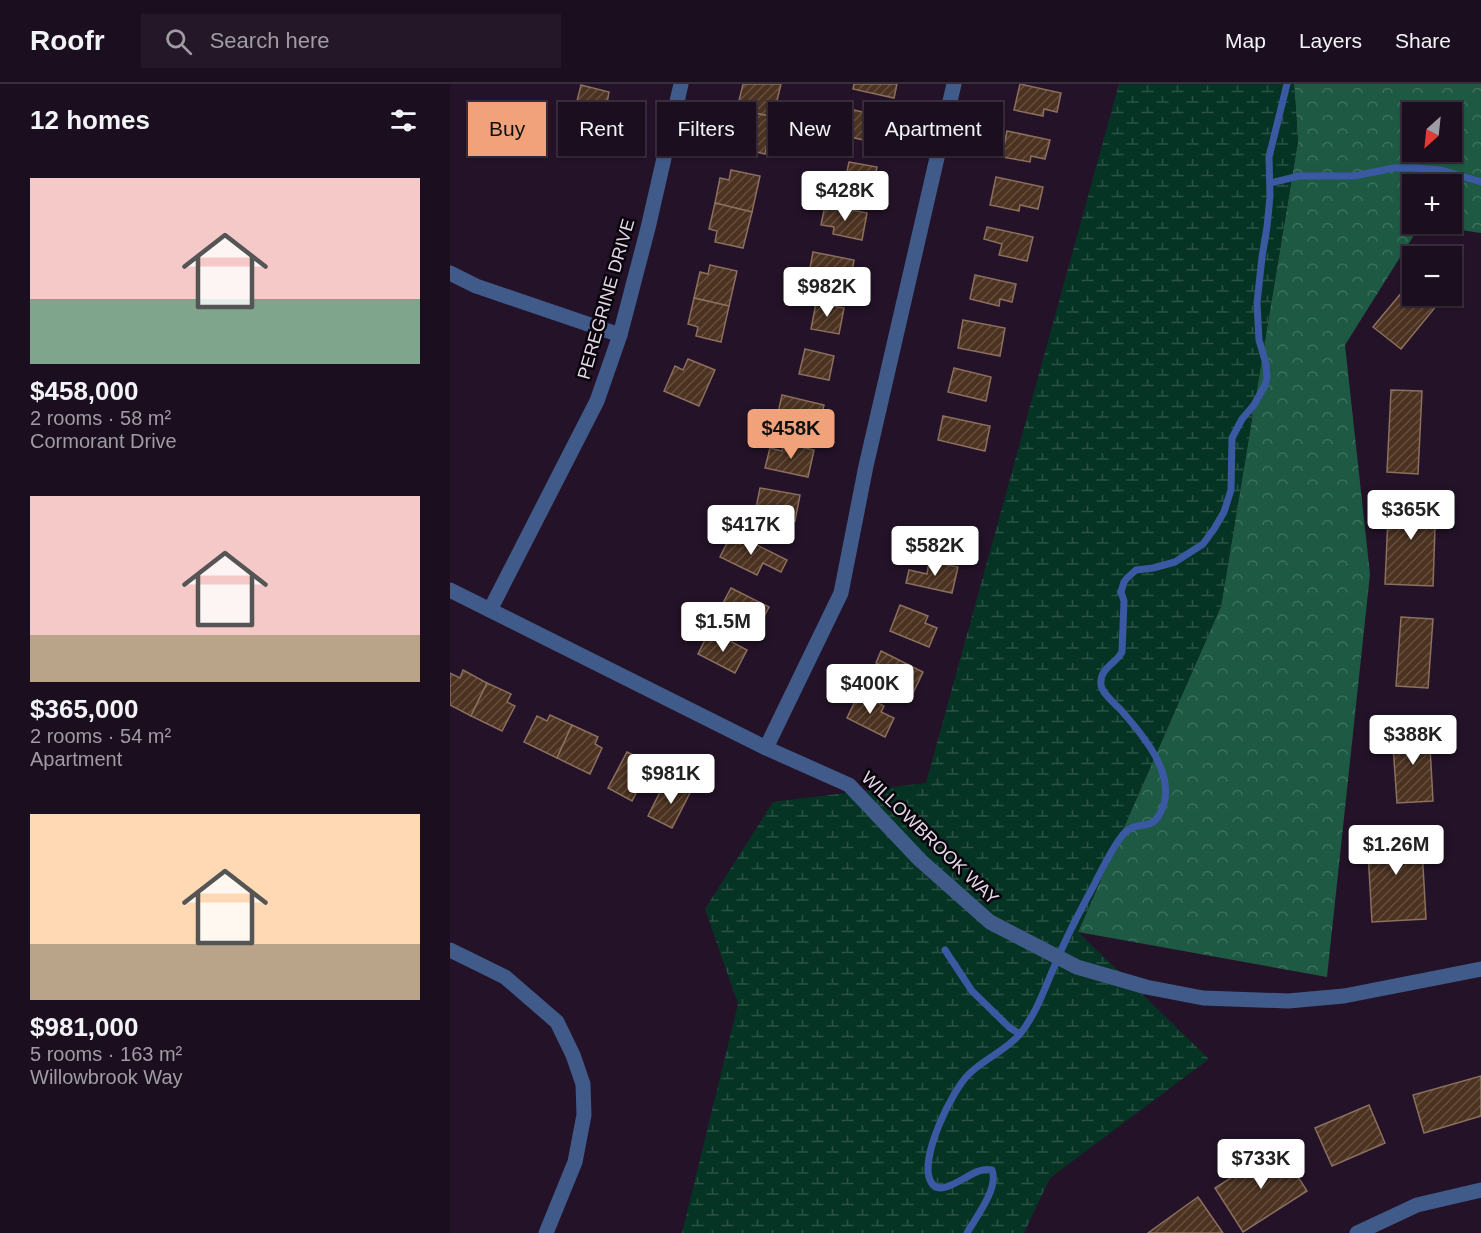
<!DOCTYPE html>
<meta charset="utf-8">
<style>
:root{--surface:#1b0e1e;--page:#241727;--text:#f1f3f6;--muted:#a09ca4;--line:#392e3c;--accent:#f1a27b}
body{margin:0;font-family:Helvetica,sans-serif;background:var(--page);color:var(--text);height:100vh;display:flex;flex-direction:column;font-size:22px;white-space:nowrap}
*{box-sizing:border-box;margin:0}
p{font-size:20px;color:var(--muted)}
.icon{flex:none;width:33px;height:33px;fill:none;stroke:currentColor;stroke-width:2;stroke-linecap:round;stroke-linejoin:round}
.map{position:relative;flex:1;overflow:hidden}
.panel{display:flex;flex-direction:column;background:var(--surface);width:450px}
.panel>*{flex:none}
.top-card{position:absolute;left:18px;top:18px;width:570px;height:54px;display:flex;gap:12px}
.needle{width:39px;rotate:207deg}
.controls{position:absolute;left:952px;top:18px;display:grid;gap:12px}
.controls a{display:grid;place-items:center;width:60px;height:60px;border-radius:0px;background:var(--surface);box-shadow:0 2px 4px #0004,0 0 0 2px var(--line);font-size:30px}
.price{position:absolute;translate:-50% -51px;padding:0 14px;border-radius:6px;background:#fff;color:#222;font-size:20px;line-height:39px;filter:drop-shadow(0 2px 3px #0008)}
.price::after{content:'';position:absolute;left:50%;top:36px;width:18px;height:14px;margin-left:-9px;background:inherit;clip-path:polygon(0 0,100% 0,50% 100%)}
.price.on{background:var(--accent);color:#111}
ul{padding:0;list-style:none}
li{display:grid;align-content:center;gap:12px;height:318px;padding:0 30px}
li span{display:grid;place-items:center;height:186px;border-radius:0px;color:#555}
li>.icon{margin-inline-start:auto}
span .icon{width:108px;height:108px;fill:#fffc;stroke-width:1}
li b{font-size:26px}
h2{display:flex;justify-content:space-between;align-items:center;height:72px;padding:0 30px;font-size:26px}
.pill{padding:0 21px;border-radius:0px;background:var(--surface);box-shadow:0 2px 4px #0004,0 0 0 2px var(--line);font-size:21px;line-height:54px}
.pill.on{background:var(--accent);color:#111}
header{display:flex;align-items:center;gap:36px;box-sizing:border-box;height:84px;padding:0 30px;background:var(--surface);border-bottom:2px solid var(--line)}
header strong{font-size:28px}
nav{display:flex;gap:33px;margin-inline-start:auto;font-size:21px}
.search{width:420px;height:54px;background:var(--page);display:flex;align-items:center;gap:15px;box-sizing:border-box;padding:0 21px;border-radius:0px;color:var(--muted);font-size:22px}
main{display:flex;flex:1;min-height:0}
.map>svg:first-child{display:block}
.forest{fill:url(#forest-crowns);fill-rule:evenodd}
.wetland{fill:url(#wetland-marsh)}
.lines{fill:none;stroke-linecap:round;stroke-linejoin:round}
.stream{stroke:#3b59a2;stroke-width:7}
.building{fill:url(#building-hatch);stroke:#8c6f5d;stroke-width:1.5}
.street{stroke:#405b89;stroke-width:15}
.labels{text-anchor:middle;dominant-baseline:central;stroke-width:5;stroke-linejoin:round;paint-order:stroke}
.street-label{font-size:18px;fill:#e4d8e6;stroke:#09040b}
</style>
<header>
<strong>Roofr</strong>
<div class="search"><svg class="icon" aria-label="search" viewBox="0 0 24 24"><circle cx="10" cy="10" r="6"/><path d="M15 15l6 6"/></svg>Search here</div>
<nav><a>Map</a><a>Layers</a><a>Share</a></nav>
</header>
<main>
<section class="panel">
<h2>12 homes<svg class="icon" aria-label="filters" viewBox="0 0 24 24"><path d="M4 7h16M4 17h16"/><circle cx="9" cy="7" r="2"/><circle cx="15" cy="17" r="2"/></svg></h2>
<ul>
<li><span style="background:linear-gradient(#f6c9c9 65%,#7fa58c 0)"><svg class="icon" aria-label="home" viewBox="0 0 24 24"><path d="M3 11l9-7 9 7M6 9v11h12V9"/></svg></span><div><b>$458,000</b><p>2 rooms · 58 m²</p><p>Cormorant Drive</p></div></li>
<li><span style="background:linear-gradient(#f6c9c9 75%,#b9a48a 0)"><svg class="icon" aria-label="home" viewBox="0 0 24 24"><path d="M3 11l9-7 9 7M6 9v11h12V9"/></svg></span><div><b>$365,000</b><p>2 rooms · 54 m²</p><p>Apartment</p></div></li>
<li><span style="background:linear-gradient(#ffd9b3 70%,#b9a48a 0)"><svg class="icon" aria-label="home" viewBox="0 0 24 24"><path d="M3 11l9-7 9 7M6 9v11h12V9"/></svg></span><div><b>$981,000</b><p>5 rooms · 163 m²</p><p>Willowbrook Way</p></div></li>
</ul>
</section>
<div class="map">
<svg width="1031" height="1149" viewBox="0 0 1031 1149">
<defs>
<pattern id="forest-crowns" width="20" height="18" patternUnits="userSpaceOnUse" patternTransform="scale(1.5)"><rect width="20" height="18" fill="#1d5943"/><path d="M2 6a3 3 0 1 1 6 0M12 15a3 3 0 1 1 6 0" fill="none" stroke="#3e705e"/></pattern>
<pattern id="wetland-marsh" width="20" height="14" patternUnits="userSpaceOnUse" patternTransform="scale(1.5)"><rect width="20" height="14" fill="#063424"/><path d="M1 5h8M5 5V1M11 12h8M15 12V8" fill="none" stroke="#2a5144"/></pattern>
<pattern id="building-hatch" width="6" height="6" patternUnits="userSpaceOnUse" patternTransform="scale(1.5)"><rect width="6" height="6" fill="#4b3221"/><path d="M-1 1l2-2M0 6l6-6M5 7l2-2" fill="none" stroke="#654f41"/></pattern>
</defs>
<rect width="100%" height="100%" fill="#241328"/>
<path class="forest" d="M 844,0 L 1031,0 L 1031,149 L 971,140 L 895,261 L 920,490 L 877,893 L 628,848 L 771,522 L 848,57 ZM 963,28 L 1002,28 L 1002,68 L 963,68 ZM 963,100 L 1002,100 L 1002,140 L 963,140 Z"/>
<path class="wetland" d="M 669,0 L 844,0 L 848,57 L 771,522 L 628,848 L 759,975 L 600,1094 L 574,1149 L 232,1149 L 288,920 L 255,825 L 323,718 L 476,699 Z"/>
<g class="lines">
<g class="stream">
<path d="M 820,99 L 849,92 L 904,92 L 944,84 L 965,84 L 991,86 L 1031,98"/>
<path d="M 495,866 L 522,907 L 560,944 L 570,950"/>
<path d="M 517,1149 C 526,1133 549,1104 542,1086 C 538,1085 534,1085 529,1087 C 517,1090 490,1115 481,1098 C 468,1076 502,1006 519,990 C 534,975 555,967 569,951 C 587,930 596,900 608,874 C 618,849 631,825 644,801 C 652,785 660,768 671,753 C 684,735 699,747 708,733 C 732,696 694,652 670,625 C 664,619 652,609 651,601 C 649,584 666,580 672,568 L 674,517 L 671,508 L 674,498 L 677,494 L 686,486 L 703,484 L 725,478 L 753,460 L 764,445 L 774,428 L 781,406 L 782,354 L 792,335 L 804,321 L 815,301 L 817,294 L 816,280 L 809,256 L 807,219 L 812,173 L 817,143 L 820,112 L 819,73 L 837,0"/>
</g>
</g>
<g class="building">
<path d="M 293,0 L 331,0 L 323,33 L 287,25 Z"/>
<path d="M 404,0 L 447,0 L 444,14 L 403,5 Z"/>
<path d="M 570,0 L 611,9 L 607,28 L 594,25 L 593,32 L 564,26 Z"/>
<path d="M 131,1 L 159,8 L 157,19 L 165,21 L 159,46 L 122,37 Z"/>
<path d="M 391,23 L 439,34 L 436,47 L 417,43 L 414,56 L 386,50 Z"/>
<path d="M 287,25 L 323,33 L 315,70 L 286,63 L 289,53 L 282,51 Z"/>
<path d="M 557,47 L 600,56 L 595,75 L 581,72 L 580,78 L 552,73 Z"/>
<path d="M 399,78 L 427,83 L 422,108 L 394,102 Z"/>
<path d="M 281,86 L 310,92 L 302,128 L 265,119 L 270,94 L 279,96 Z"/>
<path d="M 546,93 L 593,103 L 588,125 L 570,121 L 569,127 L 540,121 Z"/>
<path d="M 265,119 L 302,128 L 293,164 L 265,158 L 267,147 L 259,145 Z"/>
<path d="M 375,121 L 417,129 L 412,156 L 383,150 L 384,143 L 371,141 Z"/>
<path d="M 537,143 L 583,153 L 577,177 L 549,171 L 552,160 L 534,155 Z"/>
<path d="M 363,168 L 404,176 L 399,203 L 358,195 Z"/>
<path d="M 260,181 L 287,187 L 279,222 L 244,214 L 250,188 L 258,190 Z"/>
<path d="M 525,191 L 566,200 L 562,218 L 550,215 L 549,222 L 520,215 Z"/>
<path d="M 963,195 L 963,212 L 988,212 L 992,215 L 951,265 L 923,243 Z"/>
<path d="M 244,214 L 279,222 L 271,258 L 246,252 L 248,243 L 238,240 Z"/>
<path d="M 366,219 L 394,224 L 389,250 L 361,245 Z"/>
<path d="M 513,236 L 555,244 L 550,272 L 508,264 Z"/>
<path d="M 355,265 L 384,272 L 379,296 L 349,290 Z"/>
<path d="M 238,275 L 265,286 L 249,322 L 214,307 L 225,282 L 233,286 Z"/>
<path d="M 504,284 L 541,293 L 536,317 L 498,308 Z"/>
<path d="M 941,306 L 972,307 L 968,390 L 937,388 Z"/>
<path d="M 332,311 L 374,321 L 368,345 L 339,338 L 340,332 L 328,329 Z"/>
<path d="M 493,332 L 540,342 L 535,367 L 488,356 Z"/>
<path d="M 334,359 L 364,366 L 358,393 L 315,384 L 320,364 L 332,367 Z"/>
<path d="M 310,404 L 350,411 L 345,437 L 305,429 Z"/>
<path d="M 939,411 L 986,414 L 983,502 L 935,500 Z"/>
<path d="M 293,454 L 337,476 L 331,488 L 313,479 L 307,491 L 270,473 L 279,455 L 290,460 Z"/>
<path d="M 479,477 L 508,483 L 502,509 L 456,499 L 459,486 L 477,490 Z"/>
<path d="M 281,504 L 319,523 L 307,546 L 280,532 L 282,526 L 272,521 Z"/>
<path d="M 450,521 L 478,532 L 475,539 L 487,544 L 479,563 L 440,547 Z"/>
<path d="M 951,533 L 983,535 L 978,604 L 946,602 Z"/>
<path d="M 257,552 L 268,557 L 271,552 L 297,566 L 285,589 L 248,570 Z"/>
<path d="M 431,567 L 473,588 L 462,611 L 436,599 L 442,587 L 426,579 Z"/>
<path d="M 13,586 L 37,599 L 21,632 L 0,621 L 0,589 L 10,594 Z"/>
<path d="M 37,599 L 61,610 L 57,618 L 65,622 L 52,647 L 21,632 Z"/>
<path d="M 409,609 L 434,622 L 431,628 L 444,634 L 435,653 L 397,634 Z"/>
<path d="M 100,631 L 122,641 L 107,674 L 74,658 L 87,632 L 97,637 Z"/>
<path d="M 122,641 L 148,653 L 145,660 L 152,664 L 140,690 L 107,674 Z"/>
<path d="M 979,645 L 983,717 L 947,719 L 942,647 Z"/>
<path d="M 177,668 L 201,680 L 182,717 L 158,704 Z"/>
<path d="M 233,695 L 244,701 L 222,744 L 198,732 L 211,706 L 224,713 Z"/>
<path d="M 971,747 L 976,835 L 922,838 L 917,750 Z"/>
<path d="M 1031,992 L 1031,1032 L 974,1049 L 963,1011 Z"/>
<path d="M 919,1021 L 935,1059 L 882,1082 L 865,1044 Z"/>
<path d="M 829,1063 L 857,1107 L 793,1148 L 765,1104 Z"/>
<path d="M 748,1113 L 773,1149 L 698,1149 Z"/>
</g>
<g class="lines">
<g class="street">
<path d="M 0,189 L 26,202 L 170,251"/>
<path d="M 0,506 L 316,664 L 399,701 L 470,776 L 540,838 L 627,883 L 696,903 L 753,914 L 838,917 L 894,912 L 1031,885"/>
<path d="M 40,526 L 147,317 L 170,251 L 198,144 L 231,0"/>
<path d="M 316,664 L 391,509 L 416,382 L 504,0"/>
<path d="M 0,866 L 55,893 L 107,938 L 123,971 L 133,1000 L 134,1031 L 125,1078 L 96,1149"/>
<path d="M 907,1149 L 967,1121 L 1031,1106"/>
</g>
</g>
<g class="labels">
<g class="street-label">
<text transform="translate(156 215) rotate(-74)">PEREGRINE DRIVE</text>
<text transform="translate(480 754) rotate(44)">WILLOWBROOK WAY</text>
</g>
</g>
</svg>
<div class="controls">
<a><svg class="needle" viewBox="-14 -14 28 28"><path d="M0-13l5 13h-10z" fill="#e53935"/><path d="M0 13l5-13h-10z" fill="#a09ca4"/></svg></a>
<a>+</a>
<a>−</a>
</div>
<b class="price" style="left:395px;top:138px">$428K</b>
<b class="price" style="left:377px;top:234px">$982K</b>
<b class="price on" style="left:341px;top:376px">$458K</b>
<b class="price" style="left:961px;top:457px">$365K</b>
<b class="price" style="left:301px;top:472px">$417K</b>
<b class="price" style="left:485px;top:493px">$582K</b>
<b class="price" style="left:273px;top:569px">$1.5M</b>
<b class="price" style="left:420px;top:631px">$400K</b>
<b class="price" style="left:963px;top:682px">$388K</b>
<b class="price" style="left:221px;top:721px">$981K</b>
<b class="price" style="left:946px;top:792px">$1.26M</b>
<b class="price" style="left:811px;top:1106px">$733K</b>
<div class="top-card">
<a class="pill on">Buy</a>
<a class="pill">Rent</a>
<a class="pill">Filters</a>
<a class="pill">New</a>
<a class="pill">Apartment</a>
</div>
</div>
</main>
